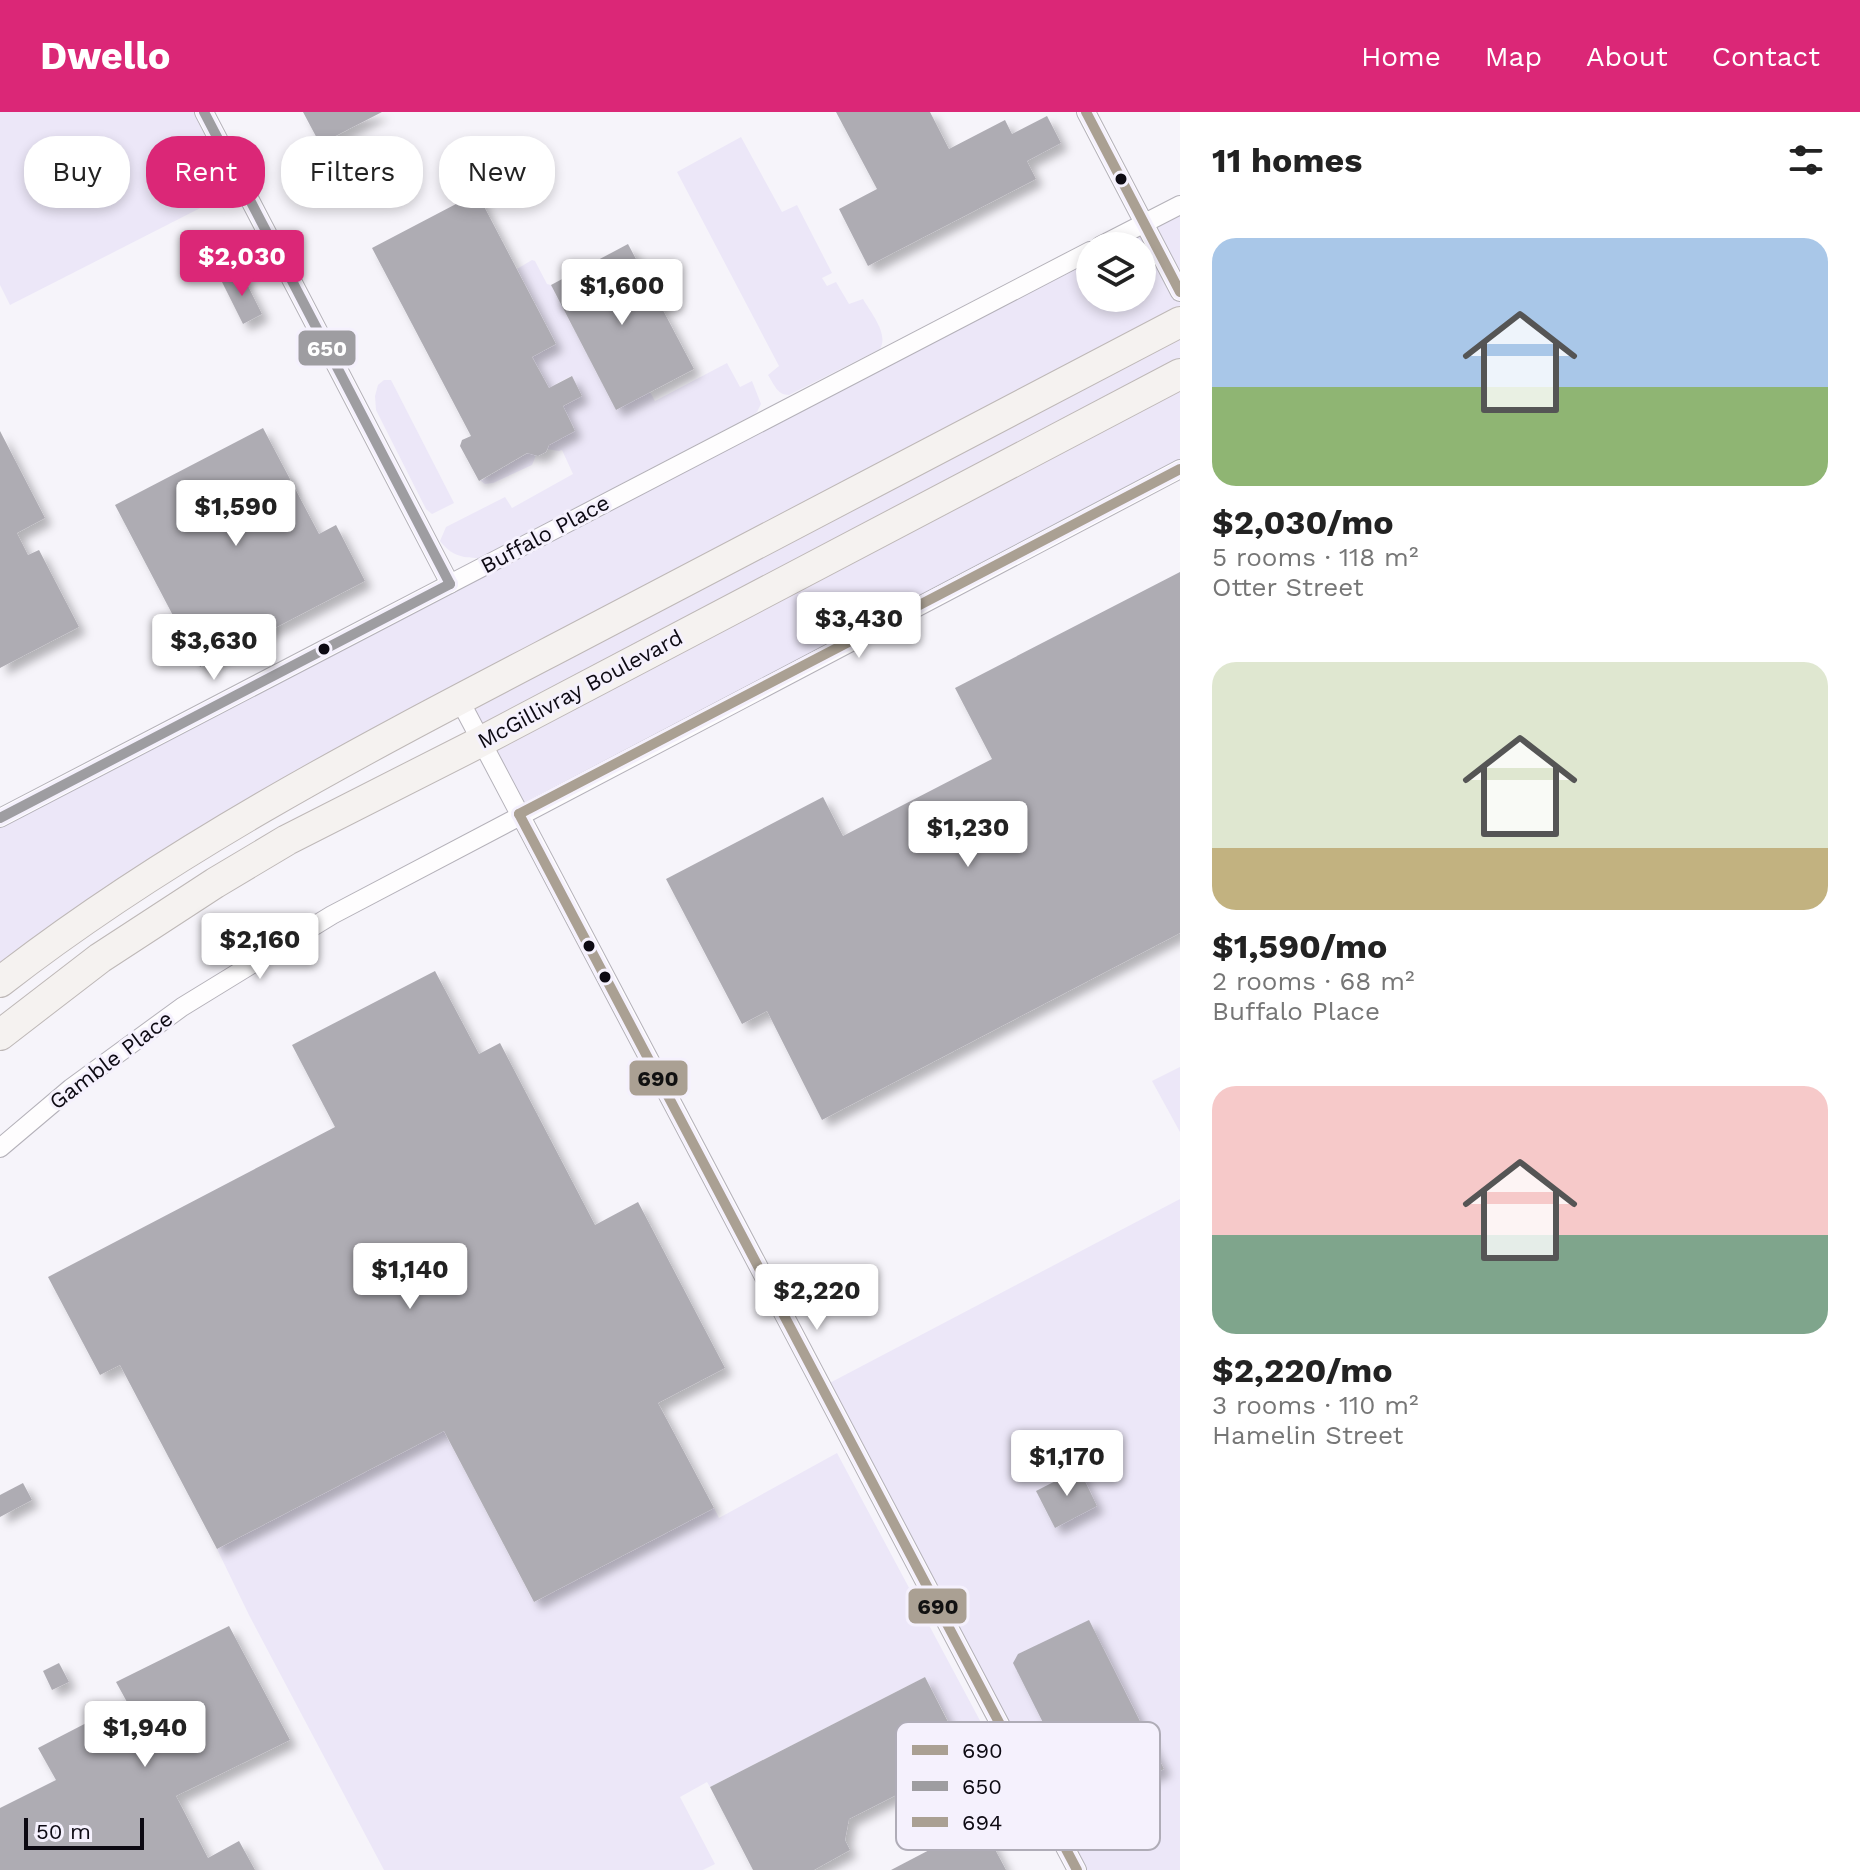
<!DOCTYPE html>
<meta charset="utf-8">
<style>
:root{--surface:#fff;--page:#f6f6f6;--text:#222;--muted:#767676;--accent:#db2777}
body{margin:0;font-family:"Work Sans",sans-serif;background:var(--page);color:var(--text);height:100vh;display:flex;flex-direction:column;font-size:30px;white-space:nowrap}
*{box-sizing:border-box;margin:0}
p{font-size:26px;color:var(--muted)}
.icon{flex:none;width:44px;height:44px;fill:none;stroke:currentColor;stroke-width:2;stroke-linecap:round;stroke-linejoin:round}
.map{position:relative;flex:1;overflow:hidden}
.sheet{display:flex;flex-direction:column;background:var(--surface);width:680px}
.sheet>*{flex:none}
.hud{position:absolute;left:24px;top:24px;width:760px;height:72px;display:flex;gap:16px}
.tools{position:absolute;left:1076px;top:120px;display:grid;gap:16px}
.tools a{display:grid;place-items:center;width:80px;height:80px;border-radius:50%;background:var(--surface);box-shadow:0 4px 12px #0003;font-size:40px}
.scale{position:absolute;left:24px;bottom:20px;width:120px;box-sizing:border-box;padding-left:8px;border:4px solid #0d0a13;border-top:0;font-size:22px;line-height:28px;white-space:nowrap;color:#0d0a13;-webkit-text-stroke:6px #f5f1fd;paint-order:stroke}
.price{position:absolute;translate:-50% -68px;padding:0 18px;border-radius:8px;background:#fff;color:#222;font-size:26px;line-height:52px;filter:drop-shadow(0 2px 4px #0008)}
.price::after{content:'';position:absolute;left:50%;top:48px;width:24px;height:18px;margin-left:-12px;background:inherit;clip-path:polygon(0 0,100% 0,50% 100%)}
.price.current{background:var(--accent);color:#fff}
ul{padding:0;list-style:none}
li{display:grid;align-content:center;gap:16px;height:424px;padding:0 32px}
li span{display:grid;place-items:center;height:248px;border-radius:24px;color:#555}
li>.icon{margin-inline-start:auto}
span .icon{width:144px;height:144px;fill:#fffc;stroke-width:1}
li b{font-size:34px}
h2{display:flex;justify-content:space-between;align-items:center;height:96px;padding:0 32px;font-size:34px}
.chip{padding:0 28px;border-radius:32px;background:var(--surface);box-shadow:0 4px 12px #0003;font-size:28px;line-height:72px}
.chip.current{background:var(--accent);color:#fff}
header{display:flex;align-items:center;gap:48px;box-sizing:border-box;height:112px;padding:0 40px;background:var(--accent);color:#fff}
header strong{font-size:38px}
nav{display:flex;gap:44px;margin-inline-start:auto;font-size:28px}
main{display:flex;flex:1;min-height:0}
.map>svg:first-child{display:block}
.green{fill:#ece7f8}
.building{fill:#aeacb3;filter:url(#shadow)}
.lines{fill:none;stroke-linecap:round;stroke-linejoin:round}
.minor-casing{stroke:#b4b1b9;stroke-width:20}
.primary-casing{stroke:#beb8b7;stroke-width:32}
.minor{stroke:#fefdfe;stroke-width:18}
.primary{stroke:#f5f2f0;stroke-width:30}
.bus-1-casing{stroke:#f5f1fd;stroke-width:16}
.bus-2-casing{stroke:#f5f1fd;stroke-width:16}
.bus-3-casing{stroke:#f5f1fd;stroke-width:16}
.bus-1{stroke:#aaa093;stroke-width:10}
.bus-2{stroke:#9e9da1;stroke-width:10}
.bus-3{stroke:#aaa093;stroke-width:10}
.bus-dot{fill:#0d0a13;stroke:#f5f1fd;stroke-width:3}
.labels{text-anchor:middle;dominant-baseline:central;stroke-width:6;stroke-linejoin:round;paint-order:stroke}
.street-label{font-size:22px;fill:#0d0a13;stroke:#f5f1fd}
.key{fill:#f5f1fd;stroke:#afacb7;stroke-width:2}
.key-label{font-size:22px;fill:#0d0a13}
.line-badge{stroke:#f5f1fd;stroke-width:3}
.badge-label{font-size:22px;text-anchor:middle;font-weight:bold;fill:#fff}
.pale-badge-label{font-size:22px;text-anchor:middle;font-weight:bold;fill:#111}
</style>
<header>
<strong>Dwello</strong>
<nav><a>Home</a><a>Map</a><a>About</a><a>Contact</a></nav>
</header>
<main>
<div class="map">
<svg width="1180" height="1758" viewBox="0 0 1180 1758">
<defs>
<filter id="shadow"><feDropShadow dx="7" dy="7" stdDeviation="4" flood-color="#0004"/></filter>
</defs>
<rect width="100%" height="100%" fill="#f6f4fa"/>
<g class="green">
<path d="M 0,0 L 204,0 L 242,72 L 218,87 L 10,193 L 0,173 Z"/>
<path d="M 741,25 L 782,100 L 797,93 L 832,161 L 822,166 L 827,174 L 836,170 L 849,192 L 863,187 C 871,201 889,222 880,237 L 789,283 C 777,283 774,272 768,263 L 779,254 L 677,60 Z"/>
<path d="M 1180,93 L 1180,357 L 519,702 L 460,588 L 0,870 L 0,706 L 1090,139 L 1090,186 L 1142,186 L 1142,134 L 1100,134 Z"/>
<path d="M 532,148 L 535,149 L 547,172 L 551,173 L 616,297 L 650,280 L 655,289 L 727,251 L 740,275 L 752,269 L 761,292 L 757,300 L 753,303 L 479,446 C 461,446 451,443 440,429 L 446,415 L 505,385 L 512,396 L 573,362 L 562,338 L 559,339 L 547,337 L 551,330 L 554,330 L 572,320 L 574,316 L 560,296 L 581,284 L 571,264 L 556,272 L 559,280 L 552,283 L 532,245 L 556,232 L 517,157 Z"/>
<path d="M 384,268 L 391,268 L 454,391 L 432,402 L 426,397 L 376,298 L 375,284 L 378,273 Z"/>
<path d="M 533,338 L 536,343 L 532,353 L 493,371 L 485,372 L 478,367 L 482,368 Z"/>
<path d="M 1180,955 L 1180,1020 L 1152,969 Z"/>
<path d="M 1180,1087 L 1180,1758 L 1077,1758 L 822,1275 Z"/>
<path d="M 444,1319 L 534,1490 L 714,1396 L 719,1406 L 837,1341 L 1000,1646 L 975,1659 L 925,1565 L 710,1675 L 707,1670 L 680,1685 L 715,1752 L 703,1758 L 384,1758 L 249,1503 L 217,1437 Z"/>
</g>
<g class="building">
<path d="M 303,0 L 382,0 L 320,32 Z"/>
<path d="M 836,0 L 930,0 L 949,37 L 1005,8 L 1012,22 L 1047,4 L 1061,31 L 1027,49 L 1036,67 L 868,154 L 839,97 L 877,77 Z"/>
<path d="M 477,81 L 556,232 L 532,245 L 549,276 L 572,264 L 582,284 L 563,294 L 575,319 L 549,333 L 546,340 L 538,344 L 527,341 L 479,369 L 460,334 L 462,328 L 471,324 L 372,136 Z"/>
<path d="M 628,132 L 694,257 L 616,298 L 551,173 Z"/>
<path d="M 241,160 L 262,202 L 243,212 L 222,170 Z"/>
<path d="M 263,316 L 319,422 L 336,413 L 365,469 L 200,555 L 115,393 Z"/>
<path d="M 0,319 L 45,406 L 17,421 L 28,443 L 39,438 L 79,515 L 0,556 Z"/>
<path d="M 1180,460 L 1180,821 L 822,1008 L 767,899 L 742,912 L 666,767 L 823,685 L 843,724 L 992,647 L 955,576 Z"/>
<path d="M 435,859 L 479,942 L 500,931 L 595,1113 L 638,1090 L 725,1256 L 658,1291 L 714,1396 L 534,1490 L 444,1319 L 217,1437 L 120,1253 L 100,1263 L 48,1165 L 335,1015 L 292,933 Z"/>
<path d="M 1079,1357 L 1097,1394 L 1055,1416 L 1036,1379 Z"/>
<path d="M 23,1371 L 32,1388 L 0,1405 L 0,1383 Z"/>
<path d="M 1089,1508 L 1164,1657 L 1086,1696 L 1013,1551 L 1018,1542 Z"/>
<path d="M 229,1514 L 290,1628 L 176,1684 L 208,1746 L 239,1729 L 255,1758 L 0,1758 L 0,1696 L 56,1668 L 38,1636 L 127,1590 L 116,1570 Z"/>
<path d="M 59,1551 L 69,1570 L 52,1578 L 43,1559 Z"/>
<path d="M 925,1565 L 967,1647 L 849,1707 L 845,1728 L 850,1738 L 814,1758 L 753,1758 L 710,1675 Z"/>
<path d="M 981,1711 L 1006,1758 L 891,1758 Z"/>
</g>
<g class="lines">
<g class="minor-casing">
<g id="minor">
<path d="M 204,0 L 450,472"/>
<path d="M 1086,0 L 1180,180"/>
<path d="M 1100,134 L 1180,93"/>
<path d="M 459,587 L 1077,1758"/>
<path d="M 0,706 L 1090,139"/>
<path d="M 0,1036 L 71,976 L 182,895 L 332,803 L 1180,357"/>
</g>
</g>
<g class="primary-casing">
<g id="primary">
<path d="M 0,870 C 176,733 374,632 571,529 C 774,423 977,316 1180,210"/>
<path d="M 0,923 L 100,846 L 215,771 L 287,728 L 480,630 L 1180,262"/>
</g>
</g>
<use href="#minor" class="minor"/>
<use href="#primary" class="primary"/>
<g class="bus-1-casing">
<g id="bus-1">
<path d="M 519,702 L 1077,1758"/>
<path d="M 519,702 L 1180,357"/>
</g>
</g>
<g class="bus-2-casing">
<g id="bus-2">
<path d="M 204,0 L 450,472"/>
<path d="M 0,706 L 450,472"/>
</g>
</g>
<g class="bus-3-casing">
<path id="bus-3" d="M 1086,0 L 1180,180"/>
</g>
<use href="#bus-1" class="bus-1"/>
<use href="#bus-2" class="bus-2"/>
<use href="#bus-3" class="bus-3"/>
</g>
<g class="bus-dot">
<circle cx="1121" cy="67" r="7"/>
<circle cx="324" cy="537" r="7"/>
<circle cx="589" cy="834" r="7"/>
<circle cx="605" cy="865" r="7"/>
</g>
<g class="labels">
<g class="street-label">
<text transform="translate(545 422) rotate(-28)">Buffalo Place</text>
<text transform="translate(580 577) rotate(-28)">McGillivray Boulevard</text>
<text transform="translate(111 948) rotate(-37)">Gamble Place</text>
</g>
</g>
<rect x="896" y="1610" width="264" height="128" rx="12" class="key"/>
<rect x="912" y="1633" width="36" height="10" fill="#aaa093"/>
<rect x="912" y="1669" width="36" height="10" fill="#9e9da1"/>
<rect x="912" y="1705" width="36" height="10" fill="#aaa093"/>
<g class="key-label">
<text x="962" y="1646">690</text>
<text x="962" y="1682">650</text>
<text x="962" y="1718">694</text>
</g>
<g class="line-badge">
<rect x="297" y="217" width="60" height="38" rx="8" fill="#9e9da1"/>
<rect x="628" y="947" width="61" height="38" rx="8" fill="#aaa093"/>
<rect x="907" y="1475" width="61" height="38" rx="8" fill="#aaa093"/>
</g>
<g class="badge-label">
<text x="327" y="244">650</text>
</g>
<g class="pale-badge-label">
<text x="658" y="974">690</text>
<text x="938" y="1502">690</text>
</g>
</svg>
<div class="tools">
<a><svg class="icon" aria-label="layers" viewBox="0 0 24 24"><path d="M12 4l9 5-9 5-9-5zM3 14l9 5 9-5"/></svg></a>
</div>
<div class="scale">50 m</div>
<b class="price current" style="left:242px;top:186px">$2,030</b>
<b class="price" style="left:622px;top:215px">$1,600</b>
<b class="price" style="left:236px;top:436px">$1,590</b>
<b class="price" style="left:859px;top:548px">$3,430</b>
<b class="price" style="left:214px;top:570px">$3,630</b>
<b class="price" style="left:968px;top:757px">$1,230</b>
<b class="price" style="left:260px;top:869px">$2,160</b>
<b class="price" style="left:410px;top:1199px">$1,140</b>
<b class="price" style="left:817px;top:1220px">$2,220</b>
<b class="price" style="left:1067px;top:1386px">$1,170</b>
<b class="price" style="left:145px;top:1657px">$1,940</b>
<div class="hud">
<a class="chip">Buy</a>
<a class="chip current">Rent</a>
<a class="chip">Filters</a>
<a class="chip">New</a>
</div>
</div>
<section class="sheet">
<h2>11 homes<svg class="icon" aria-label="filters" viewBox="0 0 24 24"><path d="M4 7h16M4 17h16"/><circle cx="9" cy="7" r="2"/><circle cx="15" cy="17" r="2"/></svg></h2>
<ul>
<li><span style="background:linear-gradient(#a9c7e8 60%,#8fb573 0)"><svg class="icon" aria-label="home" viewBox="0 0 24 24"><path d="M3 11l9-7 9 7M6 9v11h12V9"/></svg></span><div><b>$2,030/mo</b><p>5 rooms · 118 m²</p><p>Otter Street</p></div></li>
<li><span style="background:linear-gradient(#dfe7d0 75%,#c2b280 0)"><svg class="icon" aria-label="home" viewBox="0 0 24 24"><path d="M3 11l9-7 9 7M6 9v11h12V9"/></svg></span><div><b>$1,590/mo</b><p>2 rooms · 68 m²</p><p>Buffalo Place</p></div></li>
<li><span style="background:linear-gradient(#f6c9c9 60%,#7fa58c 0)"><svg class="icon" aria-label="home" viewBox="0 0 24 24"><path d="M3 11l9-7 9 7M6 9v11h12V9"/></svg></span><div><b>$2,220/mo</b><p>3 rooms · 110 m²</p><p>Hamelin Street</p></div></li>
</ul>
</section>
</main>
